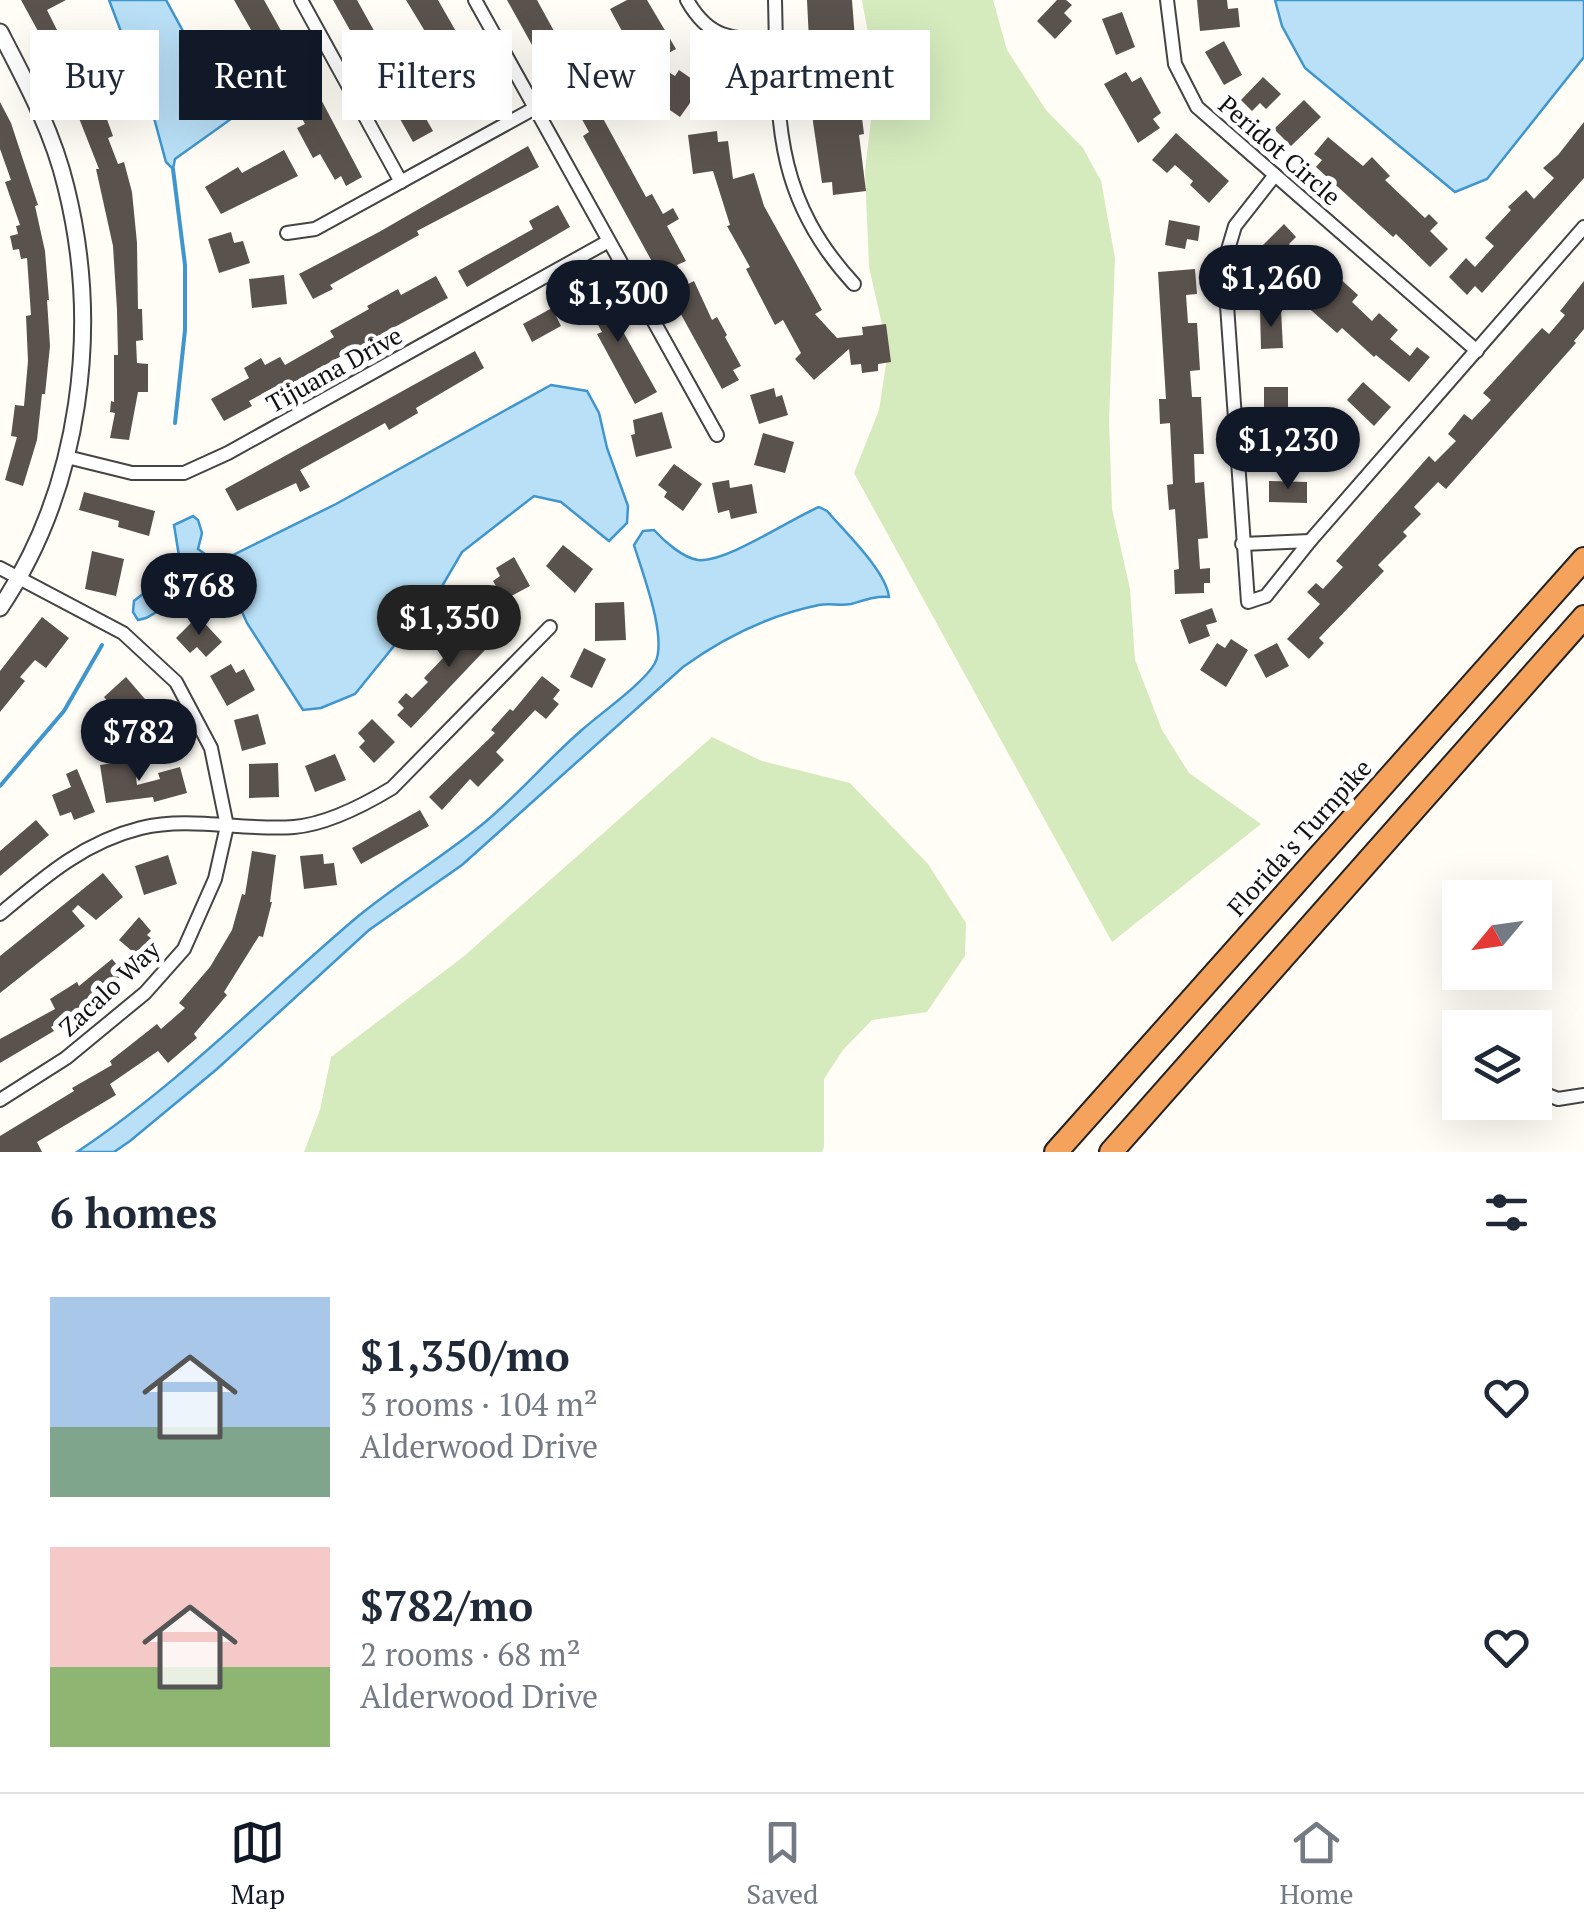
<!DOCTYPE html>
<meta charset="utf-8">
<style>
:root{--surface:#fff;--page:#f6f6f7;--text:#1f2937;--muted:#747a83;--line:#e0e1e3;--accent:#111827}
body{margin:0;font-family:"PT Serif",serif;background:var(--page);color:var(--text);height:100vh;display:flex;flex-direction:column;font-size:38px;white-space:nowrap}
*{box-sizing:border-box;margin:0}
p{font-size:32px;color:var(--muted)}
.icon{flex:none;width:55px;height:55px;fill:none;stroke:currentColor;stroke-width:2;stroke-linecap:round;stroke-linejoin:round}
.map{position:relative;height:1152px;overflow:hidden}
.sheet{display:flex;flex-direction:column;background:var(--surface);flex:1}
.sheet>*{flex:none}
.hud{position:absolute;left:30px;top:30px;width:1000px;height:90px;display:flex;gap:20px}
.needle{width:65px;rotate:241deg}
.fabs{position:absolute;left:1442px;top:880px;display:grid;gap:20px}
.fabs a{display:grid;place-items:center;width:110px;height:110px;border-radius:0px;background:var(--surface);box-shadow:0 10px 40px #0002;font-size:50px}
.price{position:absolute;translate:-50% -85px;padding:0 22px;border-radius:35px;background:var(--accent);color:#fff;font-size:32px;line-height:65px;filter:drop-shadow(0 2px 5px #0008)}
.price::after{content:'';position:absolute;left:50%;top:60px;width:30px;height:22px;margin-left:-15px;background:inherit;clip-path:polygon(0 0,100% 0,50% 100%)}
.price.active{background:#222;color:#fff}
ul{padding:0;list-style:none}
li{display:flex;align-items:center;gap:30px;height:250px;padding:0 50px}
li span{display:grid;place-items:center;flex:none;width:280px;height:200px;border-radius:0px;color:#555}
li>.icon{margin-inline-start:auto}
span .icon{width:120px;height:120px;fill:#fffc;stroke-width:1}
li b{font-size:42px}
h2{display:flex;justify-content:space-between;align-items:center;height:120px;padding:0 50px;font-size:42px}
.pill{padding:0 35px;border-radius:0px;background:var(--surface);box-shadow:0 10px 40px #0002;font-size:35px;line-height:90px}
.pill.active{background:var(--accent);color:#fff}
.menu{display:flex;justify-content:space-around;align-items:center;height:140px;border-top:2px solid var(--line);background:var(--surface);font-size:28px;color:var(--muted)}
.menu a{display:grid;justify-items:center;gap:5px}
.menu .active{color:var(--accent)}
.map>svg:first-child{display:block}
.green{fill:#d5ebbd}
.water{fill:#b9e0f7;stroke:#3f96cf;stroke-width:2.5}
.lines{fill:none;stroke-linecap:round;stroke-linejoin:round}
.stream{stroke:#3f96cf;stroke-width:4}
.building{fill:#5a524d}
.minor-casing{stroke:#444;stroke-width:16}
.tertiary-casing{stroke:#444;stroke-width:19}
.motorway-casing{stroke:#222;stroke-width:26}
.minor{stroke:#fff;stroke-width:12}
.tertiary{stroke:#fff;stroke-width:15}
.motorway{stroke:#f5a25d;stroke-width:22}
.labels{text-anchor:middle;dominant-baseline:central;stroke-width:10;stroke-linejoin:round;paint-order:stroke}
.street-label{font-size:25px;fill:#111;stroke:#fff}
</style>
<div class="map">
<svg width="1584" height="1152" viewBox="0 0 1584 1152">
<rect width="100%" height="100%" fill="#fffdf5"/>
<g class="green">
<path d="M 862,0 L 993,0 L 1007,50 L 1046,110 L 1083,148 L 1101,181 L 1115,258 L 1109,420 L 1112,509 L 1130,589 L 1135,660 L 1162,730 L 1189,773 L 1261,824 L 1112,942 L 854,473 L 879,410 L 888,351 L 869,267 L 865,171 L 876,77 Z"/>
<path d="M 712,737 L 762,761 L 850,783 L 928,864 L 966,923 L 965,956 L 927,1012 L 872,1020 L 843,1050 L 824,1079 L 824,1147 L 822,1152 L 304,1152 L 320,1110 L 331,1057 L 463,957 Z"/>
</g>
<g class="water">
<path d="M 109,0 L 166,0 L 231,119 L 175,159 L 173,169 L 166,162 L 154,118 Z"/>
<path d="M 1275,0 L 1584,0 L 1584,57 L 1487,179 L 1455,192 L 1305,68 L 1282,26 Z"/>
<path d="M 551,385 L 587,391 L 599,413 L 607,448 L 628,506 L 627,523 L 609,541 L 561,502 L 534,496 L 462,552 L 441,588 L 355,694 L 321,708 L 303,710 L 247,623 L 230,585 L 214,579 L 146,618 L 138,620 L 133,612 L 134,601 L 153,586 L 172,581 L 179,556 L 174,525 L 193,516 L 198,520 L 202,533 L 198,549 L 209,557 L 233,555 L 336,504 Z"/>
<path d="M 819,507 L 827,511 C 845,532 886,571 889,597 C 874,596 865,600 851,604 C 840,606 830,603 819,605 C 770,615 723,638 683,667 L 462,865 L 369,930 L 217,1069 L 130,1141 L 114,1152 L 77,1152 C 179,1084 263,997 356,918 C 397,884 443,857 484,823 C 519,794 548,759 583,729 C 601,713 645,682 655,663 C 668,638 642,572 634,545 L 643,531 L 654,530 C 664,541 683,558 698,560 C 726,563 790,519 819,507 Z"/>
</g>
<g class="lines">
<g class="stream">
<path d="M 173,169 L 185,265 L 185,330 L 175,423"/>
<path d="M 0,786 L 64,711 L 102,645"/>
</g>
</g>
<g class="building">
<path d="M 21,0 L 66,0 L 47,10 L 61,38 L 69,34 L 80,54 L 76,57 L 100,116 L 105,114 L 113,136 L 108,138 L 118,164 L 124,162 L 132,192 L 137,243 L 138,309 L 142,309 L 143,340 L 136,341 L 137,363 L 148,364 L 148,392 L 138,392 L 129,440 L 110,438 L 115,413 L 110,412 L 111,401 L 114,402 L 114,355 L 118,355 L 117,310 L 113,246 L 96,169 L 99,169 L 62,75 Z"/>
<path d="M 234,0 L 264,0 L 284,36 L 287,35 L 362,177 L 346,186 L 341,176 L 335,180 L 320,154 L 313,158 L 297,128 L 305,124 Z"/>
<path d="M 333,0 L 357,0 L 392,63 L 398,60 L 408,78 L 400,83 L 412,104 L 416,101 L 433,131 L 413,142 Z"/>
<path d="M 406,0 L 438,0 L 497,103 L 474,115 L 455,81 L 462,78 L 450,57 L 443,61 Z"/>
<path d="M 507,0 L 537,0 L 554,31 L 546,35 L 557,53 L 565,49 L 646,197 L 652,194 L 663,214 L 673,208 L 679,219 L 667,226 L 686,261 L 677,265 L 688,284 L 694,281 L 712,320 L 717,317 L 727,335 L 725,337 L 741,366 L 733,370 L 739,380 L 722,389 L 583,136 L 589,132 L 579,114 L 572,117 Z"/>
<path d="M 627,0 L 647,0 L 676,49 L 637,70 L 624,47 L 629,44 L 610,9 Z"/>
<path d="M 807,0 L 852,0 L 856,52 L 849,52 L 856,118 L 862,118 L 864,134 L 859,135 L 866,191 L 833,195 L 832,182 L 822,183 L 813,122 Z"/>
<path d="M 1057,0 L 1066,0 L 1072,5 L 1064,13 L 1072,21 L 1055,39 L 1037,21 Z"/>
<path d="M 1197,0 L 1227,0 L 1228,9 L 1238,8 L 1240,27 L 1200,31 Z"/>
<path d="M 1122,12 L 1135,47 L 1116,55 L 1102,19 Z"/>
<path d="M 1224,41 L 1242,75 L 1224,85 L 1205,52 Z"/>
<path d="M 665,70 L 675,76 L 679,70 L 702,86 L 680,117 L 648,95 Z"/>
<path d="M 722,71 L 744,74 L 738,118 L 702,113 L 706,79 L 721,81 Z"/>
<path d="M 1126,72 L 1132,82 L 1141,77 L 1161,113 L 1153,119 L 1160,128 L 1138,143 L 1104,84 Z"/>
<path d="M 1263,77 L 1281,94 L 1266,109 L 1260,103 L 1252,111 L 1241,100 Z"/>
<path d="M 1304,100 L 1321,117 L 1291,146 L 1274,129 Z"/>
<path d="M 0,102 L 11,123 L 38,205 L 35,206 L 45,251 L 49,300 L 47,300 L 50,346 L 45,394 L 42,394 L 37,440 L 23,486 L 5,480 L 17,437 L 11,436 L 15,405 L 24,406 L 28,361 L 26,316 L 31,315 L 27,258 L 21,259 L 19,249 L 13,250 L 10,236 L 18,234 L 16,226 L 20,225 L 5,182 L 11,180 L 0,149 Z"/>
<path d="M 1584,122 L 1584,178 L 1482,293 L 1475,286 L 1467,295 L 1449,277 L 1466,258 L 1475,267 L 1494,246 L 1485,238 L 1511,210 L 1508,207 L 1526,190 L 1534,199 L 1554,178 L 1543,168 L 1558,155 Z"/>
<path d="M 717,131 L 718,142 L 728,141 L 733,179 L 754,173 L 764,206 L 822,310 L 815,314 L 837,338 L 863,335 L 862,327 L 886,324 L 891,362 L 878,364 L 878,371 L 862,373 L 861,364 L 851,365 L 849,349 L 814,380 L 795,359 L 801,353 L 783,320 L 775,325 L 746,269 L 750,267 L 727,226 L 730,225 L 713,171 L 693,174 L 688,135 Z"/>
<path d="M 1176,133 L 1229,181 L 1209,203 L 1190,185 L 1193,181 L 1175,165 L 1167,173 L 1152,160 Z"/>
<path d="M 1328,137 L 1363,166 L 1372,157 L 1390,176 L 1385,180 L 1425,218 L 1429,214 L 1438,223 L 1430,231 L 1448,249 L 1430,267 L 1396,234 L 1393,237 L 1316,167 L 1322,160 L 1314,154 Z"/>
<path d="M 528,146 L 539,167 L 417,231 L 419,235 L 330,285 L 333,289 L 313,299 L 299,274 L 379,232 Z"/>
<path d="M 284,150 L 298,176 L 221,214 L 205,187 L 238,167 L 242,173 Z"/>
<path d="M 558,205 L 570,227 L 467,287 L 458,271 L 533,229 L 529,221 Z"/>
<path d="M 1169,220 L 1200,226 L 1198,241 L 1187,239 L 1185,249 L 1165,245 Z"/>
<path d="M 1284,224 L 1296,237 L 1289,244 L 1295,251 L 1277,270 L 1257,251 Z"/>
<path d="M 231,232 L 234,243 L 243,241 L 250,263 L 219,273 L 208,239 Z"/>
<path d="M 1315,256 L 1358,295 L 1352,302 L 1372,321 L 1379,313 L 1398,330 L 1390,339 L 1410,356 L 1417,347 L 1430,357 L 1409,382 L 1376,355 L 1374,357 L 1342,328 L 1337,333 L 1287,289 Z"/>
<path d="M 1195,269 L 1197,294 L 1186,295 L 1188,323 L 1197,323 L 1200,370 L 1190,371 L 1192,397 L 1201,397 L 1204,454 L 1194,454 L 1195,483 L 1204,482 L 1208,538 L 1198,539 L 1200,569 L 1210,568 L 1210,583 L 1204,583 L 1204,593 L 1175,594 L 1174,570 L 1179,569 L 1175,509 L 1169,510 L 1167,485 L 1173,484 L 1170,423 L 1160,424 L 1159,399 L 1166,399 L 1158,272 Z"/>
<path d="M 284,275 L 287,304 L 252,308 L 249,279 Z"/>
<path d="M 436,276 L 448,298 L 279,390 L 277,386 L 249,401 L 252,406 L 224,421 L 211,399 L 249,378 L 244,368 L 261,358 L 265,365 L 280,357 L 285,365 L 334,337 L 330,331 L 369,309 L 367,306 L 398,289 L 401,295 Z"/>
<path d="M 594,280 L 657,392 L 635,404 L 597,334 L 602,332 L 578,289 Z"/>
<path d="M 1584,281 L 1584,329 L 1574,341 L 1576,343 L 1446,489 L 1438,482 L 1414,507 L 1421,514 L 1403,532 L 1407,536 L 1378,565 L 1384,571 L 1319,638 L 1324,643 L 1309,659 L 1287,639 L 1320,604 L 1307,592 L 1316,583 L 1323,589 L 1343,567 L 1336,561 L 1429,456 L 1435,462 L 1456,441 L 1448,434 L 1464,414 L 1472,420 L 1491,400 L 1483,393 L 1542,328 L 1549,334 L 1565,315 L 1560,311 Z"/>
<path d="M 552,308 L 561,326 L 532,342 L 523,324 Z"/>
<path d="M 1281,310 L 1283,348 L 1261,349 L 1260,311 Z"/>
<path d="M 475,351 L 484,368 L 416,408 L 418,413 L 389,430 L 385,423 L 300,470 L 310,487 L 300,492 L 296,483 L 237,511 L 225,489 Z"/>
<path d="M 1363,382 L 1391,407 L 1374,426 L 1347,400 Z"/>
<rect x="1264" y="387" width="24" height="38"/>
<path d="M 774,388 L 776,397 L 782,395 L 788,415 L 759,424 L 750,395 Z"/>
<path d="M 662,412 L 672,448 L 636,457 L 631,435 L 635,434 L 633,420 Z"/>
<path d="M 1329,414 L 1359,442 L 1338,465 L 1320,448 L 1327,441 L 1314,430 Z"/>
<path d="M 763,433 L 794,442 L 785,473 L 754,465 Z"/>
<path d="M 674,464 L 702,484 L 683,511 L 664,497 L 667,492 L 658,485 Z"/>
<path d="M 729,480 L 730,488 L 752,484 L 757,513 L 731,519 L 729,510 L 718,513 L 712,483 Z"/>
<path d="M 1269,481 L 1307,482 L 1307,503 L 1269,502 Z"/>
<path d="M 84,492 L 155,511 L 149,536 L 118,527 L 119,521 L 79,510 Z"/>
<path d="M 563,545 L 593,569 L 575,593 L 546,566 Z"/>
<path d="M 92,551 L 124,559 L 116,596 L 85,589 Z"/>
<path d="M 514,557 L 530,586 L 504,600 L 493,581 L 500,576 L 496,568 Z"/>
<path d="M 624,602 L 626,640 L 595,641 L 595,603 Z"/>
<path d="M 1212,608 L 1217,622 L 1206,625 L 1210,636 L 1189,644 L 1180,620 Z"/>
<path d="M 485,614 L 503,631 L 411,728 L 397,715 L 404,708 L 398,702 L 406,693 L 412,698 L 428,682 L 424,678 Z"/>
<path d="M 198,616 L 222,642 L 206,657 L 197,647 L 190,653 L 176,638 Z"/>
<path d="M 42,617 L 69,638 L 46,668 L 35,660 L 20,677 L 25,681 L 0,712 L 0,671 Z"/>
<path d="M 1231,639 L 1248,650 L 1226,687 L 1200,670 L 1217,643 L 1225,648 Z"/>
<path d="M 1277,643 L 1289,666 L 1266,678 L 1254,655 Z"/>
<path d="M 584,648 L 606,659 L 592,688 L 570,677 Z"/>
<path d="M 231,664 L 236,673 L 244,669 L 255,690 L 227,706 L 210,676 Z"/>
<path d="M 542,676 L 560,690 L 553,699 L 559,704 L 546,719 L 535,710 L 496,752 L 504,760 L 478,787 L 470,779 L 442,810 L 429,797 L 495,733 L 491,730 L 510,709 L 513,711 Z"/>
<path d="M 126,677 L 151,706 L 128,726 L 104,697 Z"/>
<path d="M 258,714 L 266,744 L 242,751 L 234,720 Z"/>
<path d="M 372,719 L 395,742 L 374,763 L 359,747 L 365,741 L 358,733 Z"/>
<path d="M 335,754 L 346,780 L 315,792 L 305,766 Z"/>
<path d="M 134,760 L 137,785 L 160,779 L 158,773 L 180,767 L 187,793 L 154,802 L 153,797 L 106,803 L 100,765 Z"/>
<path d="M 278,763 L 279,797 L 249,798 L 249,764 Z"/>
<path d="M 77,769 L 95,812 L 74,820 L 71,812 L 60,816 L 52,795 L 71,787 L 66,774 Z"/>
<path d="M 420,810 L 429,826 L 361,864 L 352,848 Z"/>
<path d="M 36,820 L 49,835 L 0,876 L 0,851 Z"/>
<path d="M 252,851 L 276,855 L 270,902 L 272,902 L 263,937 L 259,936 L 224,992 L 227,995 L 194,1034 L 197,1038 L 168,1063 L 158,1051 L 110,1084 L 116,1095 L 37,1142 L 42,1152 L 0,1152 L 0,1136 L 74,1091 L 72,1088 L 112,1065 L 110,1061 L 157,1024 L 161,1029 L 185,1008 L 179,1003 L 210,967 L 232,930 L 242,894 L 245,895 Z"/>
<path d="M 323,854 L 324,864 L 334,863 L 337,885 L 304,889 L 300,856 Z"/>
<path d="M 168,855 L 177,884 L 144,895 L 135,866 Z"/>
<path d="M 103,873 L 123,897 L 96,920 L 78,905 L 72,911 L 85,926 L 0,993 L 0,956 Z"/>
<path d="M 139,917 L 151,931 L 147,935 L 153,940 L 139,957 L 119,940 Z"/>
<path d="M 112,959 L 124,973 L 90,1004 L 51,1027 L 54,1031 L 0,1063 L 0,1039 L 55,1009 L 50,999 L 77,982 L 79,986 Z"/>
</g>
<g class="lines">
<g class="minor-casing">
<g id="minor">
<path d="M 301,0 L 401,182"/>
<path d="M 475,0 L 717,435"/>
<path d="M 687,0 C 710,41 734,39 776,39"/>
<path d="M 775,0 C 778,115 771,194 854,284"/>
<path d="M 1167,0 L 1175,64 L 1197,107 L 1477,351"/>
<path d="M 1275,175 L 1235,226 L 1224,263 L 1248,602 L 1266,596 L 1310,541 L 1584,227"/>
<path d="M 287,233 L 315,229 L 535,108"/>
<path d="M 67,457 L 132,473 L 184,473 L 228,453 L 607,242"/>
<path d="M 1242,544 L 1310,541"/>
<path d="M 0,568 L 123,633 L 176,682 L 211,748 L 227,826 L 215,879 L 184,949 L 145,993 L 66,1058 L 0,1100"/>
<path d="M 0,914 C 44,877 84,842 141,828 C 190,816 244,831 294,827 C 328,824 364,805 392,788 L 550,627"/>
<path d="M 1535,1090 L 1558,1099 L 1584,1095"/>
</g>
</g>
<g class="tertiary-casing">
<path id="tertiary" d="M 0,32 C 26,82 53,132 66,187 C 101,327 81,487 0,608"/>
</g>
<g class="motorway-casing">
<g id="motorway">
<path d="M 1056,1152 L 1584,559"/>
<path d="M 1111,1152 L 1584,617"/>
</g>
</g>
<use href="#minor" class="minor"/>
<use href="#tertiary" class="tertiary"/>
<use href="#motorway" class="motorway"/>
</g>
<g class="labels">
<g class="street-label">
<text transform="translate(1280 150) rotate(41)">Peridot Circle</text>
<text transform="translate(334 369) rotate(-29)">Tijuana Drive</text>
<text transform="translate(1299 837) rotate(-48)">Florida's Turnpike</text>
<text transform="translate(109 988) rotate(-43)">Zacalo Way</text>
</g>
</g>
</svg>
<div class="fabs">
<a><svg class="needle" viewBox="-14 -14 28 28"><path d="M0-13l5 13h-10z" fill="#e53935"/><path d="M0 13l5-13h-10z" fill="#747a83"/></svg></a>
<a><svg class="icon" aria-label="layers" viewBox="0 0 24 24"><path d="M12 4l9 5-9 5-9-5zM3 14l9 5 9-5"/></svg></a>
</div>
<b class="price" style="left:1271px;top:330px">$1,260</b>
<b class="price" style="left:618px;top:345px">$1,300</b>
<b class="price" style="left:1288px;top:492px">$1,230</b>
<b class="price" style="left:199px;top:638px">$768</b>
<b class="price active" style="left:449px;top:670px">$1,350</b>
<b class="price" style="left:139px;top:784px">$782</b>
<div class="hud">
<a class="pill">Buy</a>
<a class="pill active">Rent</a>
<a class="pill">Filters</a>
<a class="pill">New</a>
<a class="pill">Apartment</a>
</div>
</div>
<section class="sheet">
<h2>6 homes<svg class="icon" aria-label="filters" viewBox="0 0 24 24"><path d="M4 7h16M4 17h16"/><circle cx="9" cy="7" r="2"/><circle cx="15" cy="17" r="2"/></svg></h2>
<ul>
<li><span style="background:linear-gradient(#a9c7e8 65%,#7fa58c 0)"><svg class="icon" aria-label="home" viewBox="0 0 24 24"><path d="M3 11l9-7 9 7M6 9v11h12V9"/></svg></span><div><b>$1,350/mo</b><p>3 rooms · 104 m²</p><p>Alderwood Drive</p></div><svg class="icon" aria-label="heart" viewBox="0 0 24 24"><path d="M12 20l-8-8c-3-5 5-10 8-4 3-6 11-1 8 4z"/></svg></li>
<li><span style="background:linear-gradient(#f6c9c9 60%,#8fb573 0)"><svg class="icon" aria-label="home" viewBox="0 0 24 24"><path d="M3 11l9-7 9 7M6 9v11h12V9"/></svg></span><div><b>$782/mo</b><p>2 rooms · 68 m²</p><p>Alderwood Drive</p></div><svg class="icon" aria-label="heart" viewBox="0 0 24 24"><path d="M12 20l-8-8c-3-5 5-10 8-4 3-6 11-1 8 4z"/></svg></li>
</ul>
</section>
<nav class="menu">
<a class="active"><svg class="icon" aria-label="map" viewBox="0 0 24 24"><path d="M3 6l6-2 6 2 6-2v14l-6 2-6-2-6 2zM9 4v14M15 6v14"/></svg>Map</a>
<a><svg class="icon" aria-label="saved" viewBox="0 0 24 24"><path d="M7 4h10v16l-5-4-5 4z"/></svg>Saved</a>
<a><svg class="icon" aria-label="home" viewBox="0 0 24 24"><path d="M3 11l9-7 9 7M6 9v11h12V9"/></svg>Home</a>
</nav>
